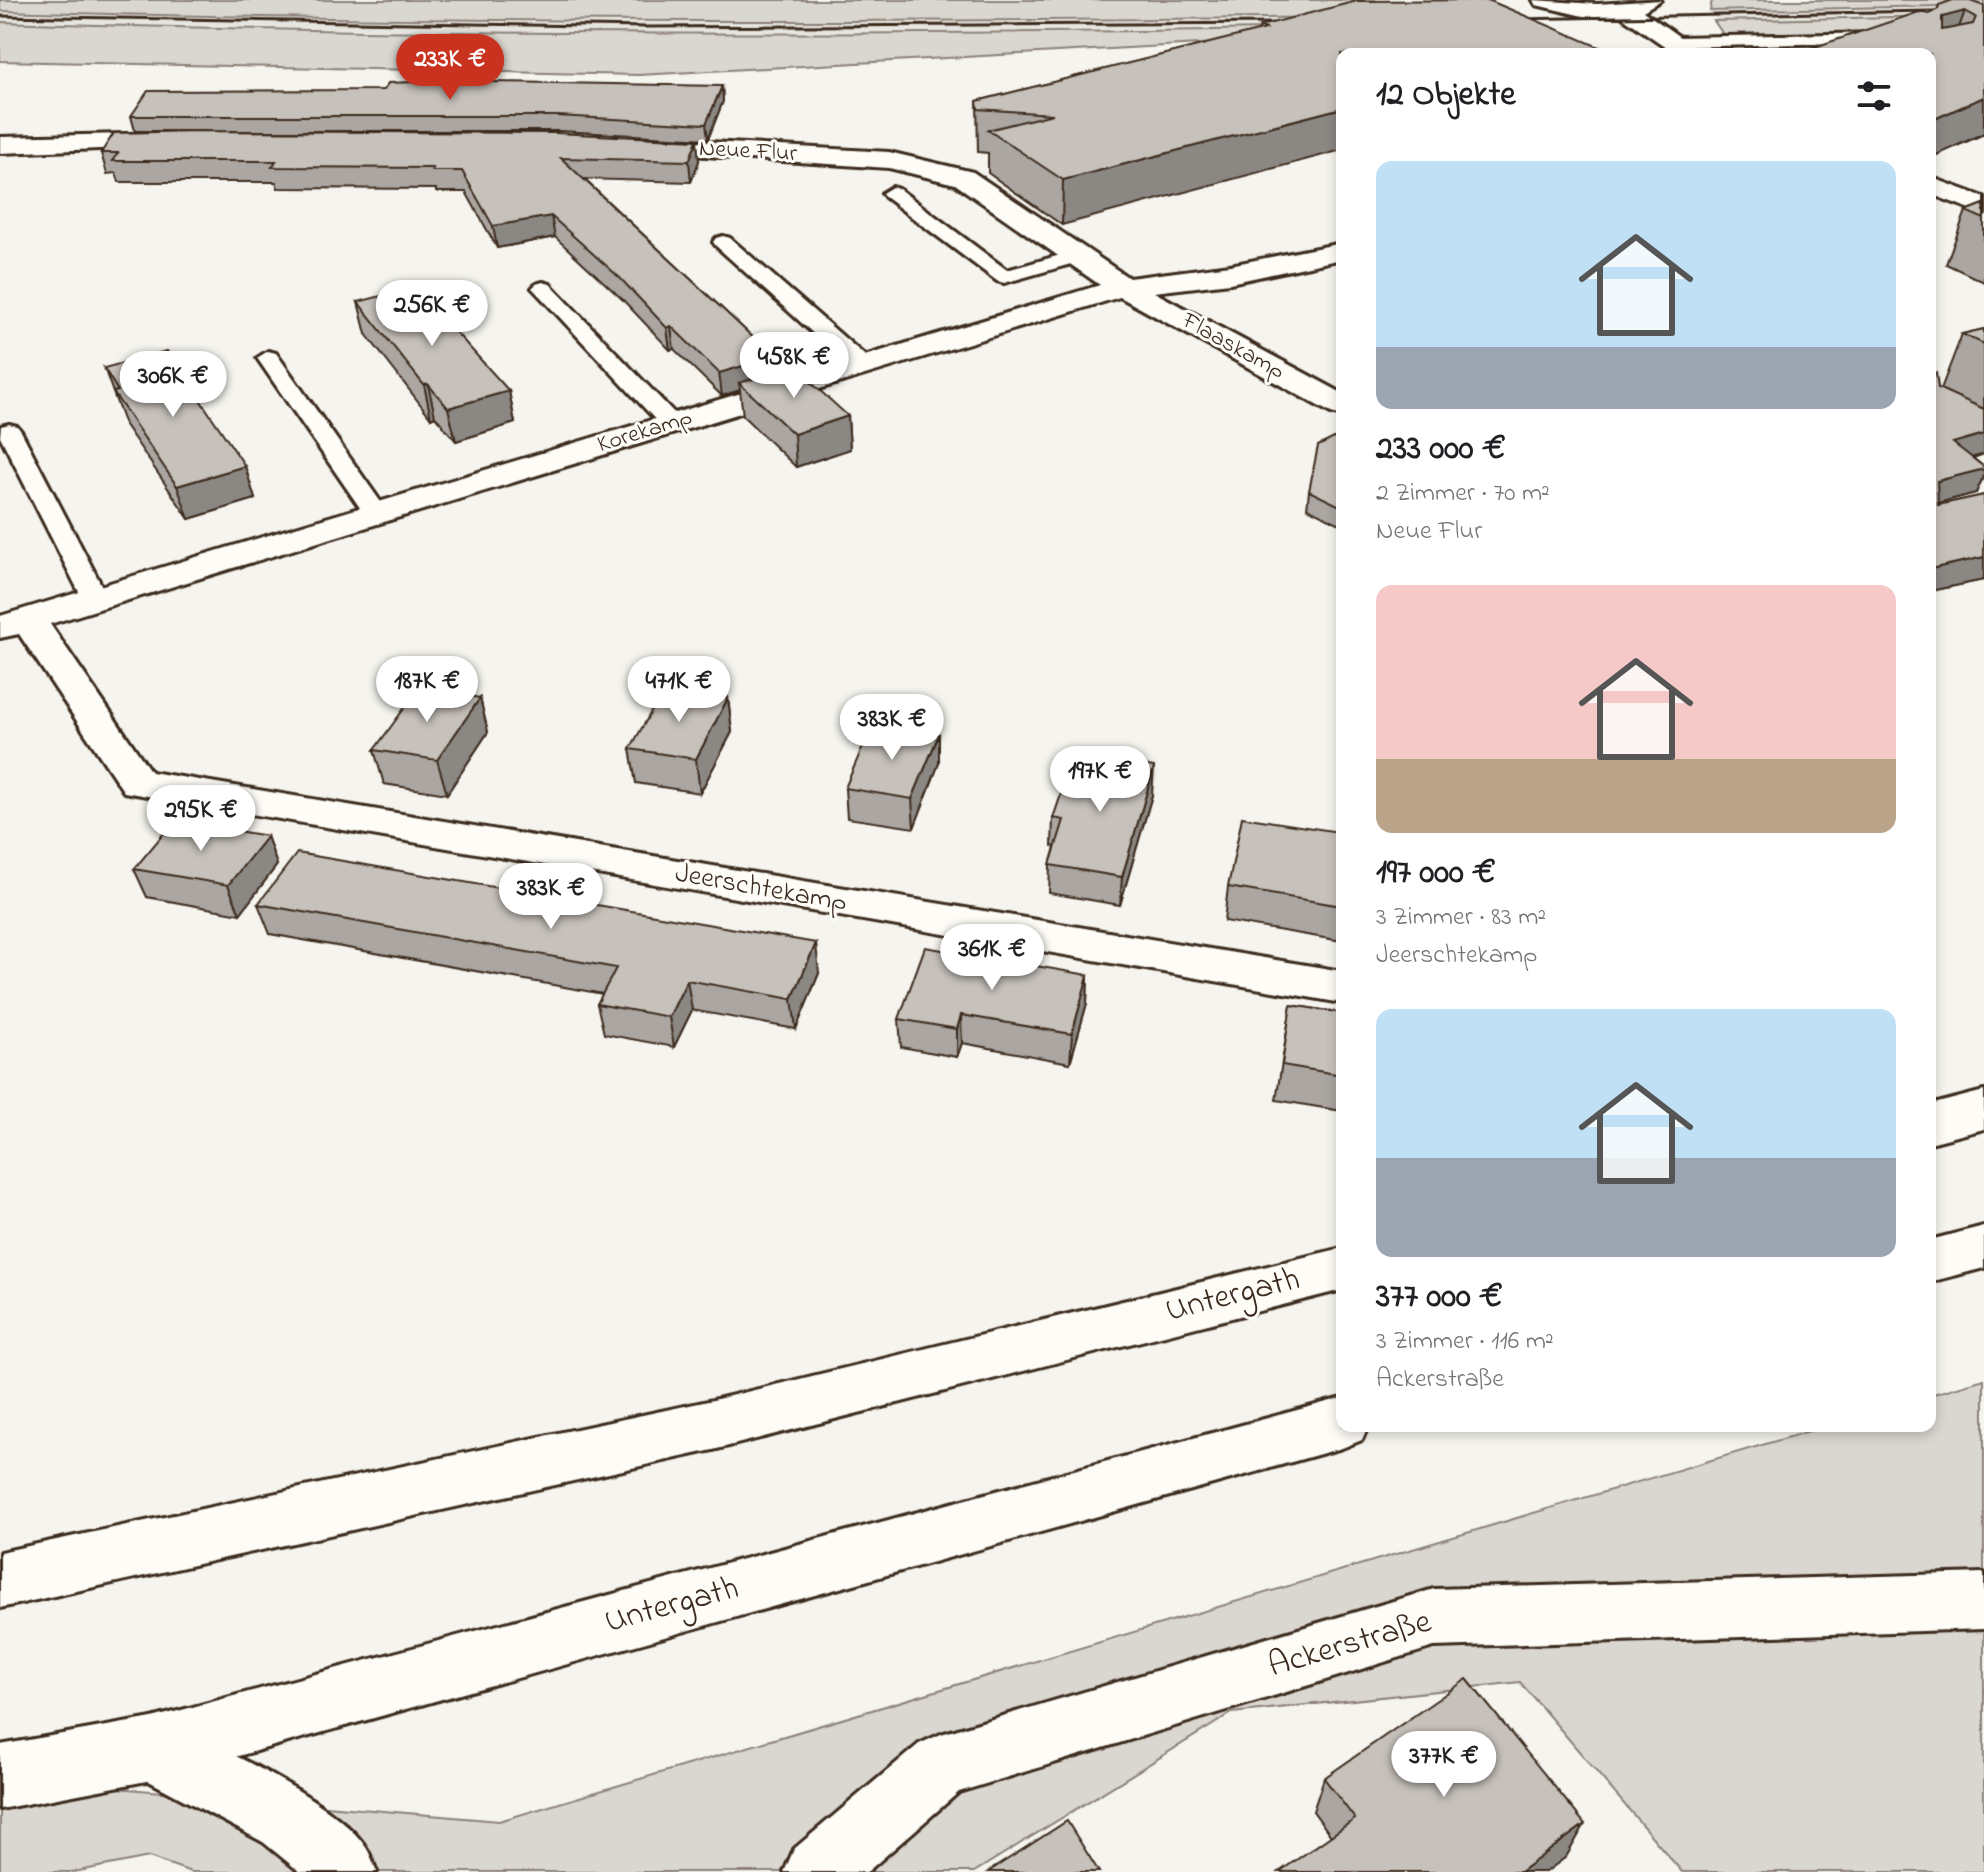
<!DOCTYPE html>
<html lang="de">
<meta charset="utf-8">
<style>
:root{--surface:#fff;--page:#f6f6f6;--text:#202124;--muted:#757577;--accent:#c8321e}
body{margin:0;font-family:"Indie Flower",sans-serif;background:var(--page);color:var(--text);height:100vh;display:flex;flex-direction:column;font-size:30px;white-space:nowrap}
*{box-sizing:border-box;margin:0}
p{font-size:26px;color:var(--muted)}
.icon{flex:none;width:44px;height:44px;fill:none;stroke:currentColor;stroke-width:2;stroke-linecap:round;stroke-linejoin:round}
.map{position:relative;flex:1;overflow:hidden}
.panel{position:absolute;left:1336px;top:48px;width:600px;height:1384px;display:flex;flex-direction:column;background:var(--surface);border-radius:16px;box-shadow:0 4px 12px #0003}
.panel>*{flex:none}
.price{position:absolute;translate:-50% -68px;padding:0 18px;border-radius:28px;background:#fff;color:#222;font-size:26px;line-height:52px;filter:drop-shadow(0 2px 4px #0008)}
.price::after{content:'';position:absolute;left:50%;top:48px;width:24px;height:18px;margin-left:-12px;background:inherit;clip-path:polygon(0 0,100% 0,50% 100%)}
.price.current{background:var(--accent);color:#fff}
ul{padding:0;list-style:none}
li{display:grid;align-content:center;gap:16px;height:424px;padding:0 40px}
li span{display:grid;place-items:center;height:248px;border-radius:16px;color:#555}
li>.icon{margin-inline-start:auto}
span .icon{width:144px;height:144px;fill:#fffc;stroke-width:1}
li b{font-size:34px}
h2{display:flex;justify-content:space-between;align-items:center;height:96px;padding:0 40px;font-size:34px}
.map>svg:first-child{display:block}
.built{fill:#e7e5df}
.green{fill:#dad6d0;stroke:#8a8077;stroke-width:2}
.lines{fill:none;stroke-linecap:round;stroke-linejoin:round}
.service-casing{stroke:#3b2a1e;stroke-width:6}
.minor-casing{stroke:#3b2a1e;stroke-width:6}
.secondary-casing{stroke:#3b2a1e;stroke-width:6}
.primary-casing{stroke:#3b2a1e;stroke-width:6}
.service{fill:#fdfcf7;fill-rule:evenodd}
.minor{fill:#fdfcf7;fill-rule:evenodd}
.secondary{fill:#fdfcf7;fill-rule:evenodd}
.primary{fill:#fdfcf7;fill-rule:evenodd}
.rail{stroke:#3b2a1e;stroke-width:3}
.wall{fill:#aba6a1;stroke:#3b2a1e;stroke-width:2}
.shaded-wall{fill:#8b8783;stroke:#3b2a1e;stroke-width:2}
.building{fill:#c7c1bb;stroke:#3b2a1e;stroke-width:2;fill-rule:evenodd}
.labels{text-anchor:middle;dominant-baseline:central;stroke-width:6;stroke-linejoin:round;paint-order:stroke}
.far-street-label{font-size:24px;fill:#3b2a1e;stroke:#fdfcf7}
.street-label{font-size:28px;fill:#3b2a1e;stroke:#fdfcf7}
.near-street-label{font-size:34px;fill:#3b2a1e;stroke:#fdfcf7}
</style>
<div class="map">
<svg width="1984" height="1872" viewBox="0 0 1984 1872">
<rect width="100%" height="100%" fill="#f5f4ee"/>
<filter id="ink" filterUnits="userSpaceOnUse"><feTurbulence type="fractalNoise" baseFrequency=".0125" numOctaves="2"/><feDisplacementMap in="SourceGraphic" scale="16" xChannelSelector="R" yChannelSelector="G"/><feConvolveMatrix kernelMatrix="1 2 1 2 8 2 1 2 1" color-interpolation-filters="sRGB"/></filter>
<g filter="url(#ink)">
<g class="built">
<path d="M 1984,5 L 1984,15 L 1888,17 L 1717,21 L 1710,11 Z"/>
<path d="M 0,11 L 324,20 L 554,22 L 1058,21 L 1424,16 L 1420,26 L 1219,30 L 572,33 L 0,23 Z"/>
</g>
<g class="green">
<path d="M 0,0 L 1374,0 L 1424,16 C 949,22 475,25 0,11 Z"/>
<path d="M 1712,0 L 1984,0 L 1984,5 L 1710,11 Z"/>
<path d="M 1984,15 L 1924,31 L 1725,37 L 1714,21 Z"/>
<path d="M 0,22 C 473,38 947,36 1420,26 L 1308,38 L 639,75 L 0,61 Z"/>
<path d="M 1984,1379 L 1984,1872 L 1682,1872 L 1520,1682 L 1232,1713 L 974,1872 L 191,1872 L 149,1857 L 74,1872 L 0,1872 L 0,1778 L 499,1821 L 1826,1426 L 1930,1426 L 1930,1395 Z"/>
</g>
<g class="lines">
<g class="service-casing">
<g id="service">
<path d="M 1880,33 L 1888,38 L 1886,42 L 1676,47 L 1668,42 L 1676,37 Z"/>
<path d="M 892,187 L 899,189 L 1007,270 L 1078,250 L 1088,256 L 1085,260 L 1004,283 L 997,281 L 885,197 L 882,193 Z"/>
<path d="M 723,236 L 730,238 L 871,361 L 874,366 L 871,371 L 855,371 L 716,246 L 713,242 L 716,238 Z"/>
<path d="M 543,282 L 550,284 L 680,419 L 684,424 L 680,429 L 664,429 L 536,292 L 532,288 L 536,284 Z"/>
<path d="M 268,351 L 276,353 L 385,508 L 388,513 L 385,518 L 367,518 L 257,358 Z"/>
<path d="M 9,424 L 17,426 L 21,431 L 108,598 L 104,604 L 86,604 L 82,598 L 0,436 L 1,426 Z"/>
</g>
</g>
<g class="minor-casing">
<g id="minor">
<path d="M 166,133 L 175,136 L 179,141 L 175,146 L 0,153 L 0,137 Z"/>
<path d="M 639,138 L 889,152 L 973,172 L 1129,278 L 1230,265 L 1342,243 L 1342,259 L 1230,283 L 1154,292 L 1342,393 L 1342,416 L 1331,413 L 1120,297 L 50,624 L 151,772 L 1342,971 L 1342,1003 L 124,792 L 19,634 L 0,638 L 0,616 L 1100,285 L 955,184 L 889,168 L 630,151 L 626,146 L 630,141 Z"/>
<path d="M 1984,1573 L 1984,1629 L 1434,1647 L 959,1792 L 867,1872 L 784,1872 L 794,1849 L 919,1744 L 941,1734 L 1434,1589 Z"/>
<path d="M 152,1718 C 207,1740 337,1800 367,1849 C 371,1856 374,1865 377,1872 L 300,1872 L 263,1842 L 130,1771 L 121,1749 L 130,1727 Z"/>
</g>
</g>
<g class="secondary-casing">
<g id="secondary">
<path d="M 1533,0 L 1597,4 L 1661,0 L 1643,11 L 1704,54 L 1676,54 L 1621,16 L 1583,16 L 1536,5 Z"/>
<path d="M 1930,177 L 1984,197 L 1984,214 L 1930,194 Z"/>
</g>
</g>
<g class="primary-casing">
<g id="primary">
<path d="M 1984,1091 L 1984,1129 L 1930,1143 L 1930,1105 Z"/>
<path d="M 1984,1226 L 1984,1268 L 1930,1282 L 1930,1240 Z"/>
<path d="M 1342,1248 L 1342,1290 L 713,1450 L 0,1608 L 0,1552 L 713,1400 Z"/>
<path d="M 1342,1398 L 1342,1426 L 1368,1426 L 1362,1440 L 1342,1448 L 152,1780 L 0,1809 L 0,1745 L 152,1718 Z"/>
</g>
</g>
<use href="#service" class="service"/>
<use href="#minor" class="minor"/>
<use href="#secondary" class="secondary"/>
<use href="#primary" class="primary"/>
<g class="rail">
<path d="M 0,16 L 646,27 L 1292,23"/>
<path d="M 1512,19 L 1984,10"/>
</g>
</g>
<g class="wall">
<path d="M 1939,5 L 1984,6 L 1984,134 L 1930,158 L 1930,54 L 1799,54 L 1800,52 L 1929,14 L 1937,10 Z"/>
<path d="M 1260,26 L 1604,49 L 1603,54 L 1342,54 L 1062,225 L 988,173 L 988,153 L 978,152 L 977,101 L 1259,31 Z"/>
<path d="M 722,86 L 723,101 L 708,139 L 559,131 L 229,131 L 699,161 L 691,182 L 584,179 L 774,357 L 776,372 L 848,416 L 850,449 L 796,467 L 743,416 L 740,390 L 722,396 L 674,349 L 670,350 L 623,300 L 555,237 L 497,248 L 466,192 L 436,192 L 436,189 L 278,188 L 276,182 L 119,182 L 116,173 L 107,174 L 101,153 L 191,131 L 135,131 L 131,116 L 384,90 Z"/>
<path d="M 1984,204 L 1984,282 L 1946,264 L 1966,211 Z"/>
<path d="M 358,302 L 509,391 L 515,423 L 456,441 L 435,416 L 431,418 L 366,334 Z"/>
<path d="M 1984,329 L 1984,454 L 1973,458 L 1984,467 L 1984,475 L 1976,493 L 1938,503 L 1938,505 L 1984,495 L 1984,580 L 1930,591 L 1938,388 L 1941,389 L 1962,334 Z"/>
<path d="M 104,368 L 245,466 L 255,499 L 189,519 L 125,425 Z"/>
<path d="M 1342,434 L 1342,525 L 1307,508 L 1309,491 Z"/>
<path d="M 480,698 L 488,732 L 447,794 L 384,784 L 374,750 Z"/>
<path d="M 728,698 L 732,732 L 700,793 L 636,783 L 630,749 Z"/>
<path d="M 939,734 L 939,763 L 914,828 L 847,818 L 845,788 Z"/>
<path d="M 1152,795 L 1120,905 L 1049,893 L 1050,865 L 1055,847 L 1052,846 L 1053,818 Z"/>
<path d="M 267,836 L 277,865 L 240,914 L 147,897 L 134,869 Z"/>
<path d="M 1337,840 L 1342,841 L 1342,941 L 1224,921 L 1228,887 Z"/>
<path d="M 258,904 L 819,973 L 796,1029 L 692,1010 L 674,1047 L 604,1034 L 597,1004 L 603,994 L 270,934 Z"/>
<path d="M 1088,975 L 1087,1003 L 1070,1063 L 962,1043 L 957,1057 L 901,1047 L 899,1019 Z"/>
<path d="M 1291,1005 L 1342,1013 L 1342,1111 L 1276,1100 Z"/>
<path d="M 1324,1778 L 1566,1857 L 1331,1836 L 1313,1811 Z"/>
</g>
<g class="shaded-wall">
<path d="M 1965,11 L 1950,52 L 1930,58 L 1942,17 Z"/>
<path d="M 1604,49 L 1603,54 L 1588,54 Z"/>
<path d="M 722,86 L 723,101 L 708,139 L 706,124 Z"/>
<path d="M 1984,97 L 1984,133 L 1930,158 L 1930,121 Z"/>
<path d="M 1342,108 L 1342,150 L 1062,225 L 1063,180 Z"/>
<path d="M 697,140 L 699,161 L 691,182 L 689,161 Z"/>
<path d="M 551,216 L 555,237 L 497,248 L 493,226 Z"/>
<path d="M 671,326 L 674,349 L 670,350 L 667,328 Z"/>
<path d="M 774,357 L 776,379 L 739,383 L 740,390 L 722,396 L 719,373 Z"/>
<path d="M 428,384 L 435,416 L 431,418 L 424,385 Z"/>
<path d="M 509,391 L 515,423 L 456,441 L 448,408 Z"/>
<path d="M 848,416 L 850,449 L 796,467 L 794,434 Z"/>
<path d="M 1984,417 L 1984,454 L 1943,467 L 1953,443 Z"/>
<path d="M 245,466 L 255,499 L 189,519 L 177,486 Z"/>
<path d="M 1984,469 L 1984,475 L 1976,493 L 1930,505 L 1937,481 Z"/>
<path d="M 1984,557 L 1984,580 L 1930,591 L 1930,569 Z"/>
<path d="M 480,698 L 488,732 L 447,794 L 437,760 Z"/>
<path d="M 728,698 L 732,732 L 700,793 L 696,759 Z"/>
<path d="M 939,734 L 939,763 L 914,828 L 912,799 Z"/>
<path d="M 1154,767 L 1152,795 L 1120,905 L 1122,877 Z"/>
<path d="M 267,836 L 277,865 L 240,914 L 228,885 Z"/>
<path d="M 816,943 L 819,973 L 796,1029 L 792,999 Z"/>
<path d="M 1088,975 L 1087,1003 L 1070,1063 L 1072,1034 Z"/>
<path d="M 687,980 L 692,1010 L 674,1047 L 669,1017 Z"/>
<path d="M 961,1015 L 962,1043 L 957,1057 L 957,1029 Z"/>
<path d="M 1585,1824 L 1566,1857 L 1546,1872 L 1520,1872 Z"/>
</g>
<g class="building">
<path d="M 1488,0 L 1604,49 L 1588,54 L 1342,54 L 1342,108 L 1063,180 L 988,130 L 1053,114 L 978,109 L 977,101 L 1266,29 L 1260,26 L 1357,1 Z"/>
<path d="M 1953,0 L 1967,0 L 1984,6 L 1984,97 L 1930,121 L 1930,54 L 1806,54 L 1800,52 L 1919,12 L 1929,14 L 1938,9 L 1939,5 ZM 1965,11 L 1976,17 L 1973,24 L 1942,30 L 1942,17 Z"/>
<path d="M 439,81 L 722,86 L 706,124 L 557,116 L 131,116 L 148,91 L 384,90 L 388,83 Z"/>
<path d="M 197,131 L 556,133 L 697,140 L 689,161 L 561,158 L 774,357 L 719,373 L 671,326 L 667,328 L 620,278 L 551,216 L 493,226 L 462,171 L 432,171 L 433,168 L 272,167 L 276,161 L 112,161 L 118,153 L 101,153 L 114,133 Z"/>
<path d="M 1984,204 L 1984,219 L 1966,211 Z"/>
<path d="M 415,287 L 509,391 L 448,408 L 428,384 L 424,385 L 358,302 Z"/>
<path d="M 1984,329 L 1984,344 L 1962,334 Z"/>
<path d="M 167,351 L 245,466 L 177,486 L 113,392 L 118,391 L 104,368 Z"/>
<path d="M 794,367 L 848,416 L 794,434 L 739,383 Z"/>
<path d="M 1936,373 L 1938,388 L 1984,409 L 1984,434 L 1953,443 L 1984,467 L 1984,469 L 1937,481 L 1938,505 L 1984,495 L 1984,557 L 1930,569 L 1930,375 Z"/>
<path d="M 1342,434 L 1342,507 L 1309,491 L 1318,446 Z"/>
<path d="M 419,688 L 480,698 L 437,760 L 374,750 Z"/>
<path d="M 664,689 L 728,698 L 696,759 L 630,749 Z"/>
<path d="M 872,725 L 939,734 L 912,799 L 845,788 Z"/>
<path d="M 1075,754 L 1154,767 L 1122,877 L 1050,865 L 1064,820 L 1053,818 Z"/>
<path d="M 1242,817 L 1339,832 L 1337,840 L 1342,841 L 1342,906 L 1228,887 Z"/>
<path d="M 175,820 L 267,836 L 228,885 L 134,869 Z"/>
<path d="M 297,853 L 816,943 L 792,999 L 687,980 L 669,1017 L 597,1004 L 616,968 L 258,904 Z"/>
<path d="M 925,947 L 1088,975 L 1072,1034 L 961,1015 L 957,1029 L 899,1019 Z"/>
<path d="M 1291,1005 L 1342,1013 L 1342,1075 L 1282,1065 Z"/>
<path d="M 1467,1679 L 1585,1824 L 1520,1872 L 1279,1872 L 1355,1819 L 1324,1778 Z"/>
<path d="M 1067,1821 L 1099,1872 L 988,1872 Z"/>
</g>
</g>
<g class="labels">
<g class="far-street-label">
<text transform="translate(748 152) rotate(3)">Neue Flur</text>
<text transform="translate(1233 347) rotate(29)">Flaaskamp</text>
<text transform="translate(645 432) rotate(-17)">Korekamp</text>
</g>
<g class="street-label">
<text transform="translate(761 889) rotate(10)">Jeerschtekamp</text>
</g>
<g class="near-street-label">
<text transform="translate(1233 1296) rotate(-14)">Untergath</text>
<text transform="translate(672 1606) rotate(-15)">Untergath</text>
<text transform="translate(1350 1645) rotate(-16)">Ackerstraße</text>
</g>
</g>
</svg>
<b class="price current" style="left:450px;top:102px">233K €</b>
<b class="price" style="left:432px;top:348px">256K €</b>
<b class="price" style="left:794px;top:400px">458K €</b>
<b class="price" style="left:173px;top:419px">306K €</b>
<b class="price" style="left:427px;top:724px">187K €</b>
<b class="price" style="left:679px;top:724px">471K €</b>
<b class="price" style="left:892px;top:762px">383K €</b>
<b class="price" style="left:1100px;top:814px">197K €</b>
<b class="price" style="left:201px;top:853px">295K €</b>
<b class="price" style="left:551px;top:931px">383K €</b>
<b class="price" style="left:992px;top:992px">361K €</b>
<b class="price" style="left:1444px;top:1799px">377K €</b>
<section class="panel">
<h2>12 Objekte<svg class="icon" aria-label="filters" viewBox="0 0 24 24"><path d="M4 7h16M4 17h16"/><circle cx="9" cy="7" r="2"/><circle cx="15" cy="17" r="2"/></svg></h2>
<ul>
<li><span style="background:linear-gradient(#bfe0f5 75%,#9aa5b1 0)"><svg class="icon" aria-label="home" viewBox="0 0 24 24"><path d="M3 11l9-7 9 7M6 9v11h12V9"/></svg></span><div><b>233 000 €</b><p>2 Zimmer · 70 m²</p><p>Neue Flur</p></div></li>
<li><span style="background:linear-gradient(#f6c9c9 70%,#b9a48a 0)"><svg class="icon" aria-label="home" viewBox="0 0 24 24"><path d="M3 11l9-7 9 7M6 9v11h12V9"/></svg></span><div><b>197 000 €</b><p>3 Zimmer · 83 m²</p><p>Jeerschtekamp</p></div></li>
<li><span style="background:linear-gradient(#bfe0f5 60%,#9aa5b1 0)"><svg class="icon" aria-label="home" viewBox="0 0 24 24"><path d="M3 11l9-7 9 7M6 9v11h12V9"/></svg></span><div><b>377 000 €</b><p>3 Zimmer · 116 m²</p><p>Ackerstraße</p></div></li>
</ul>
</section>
</div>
